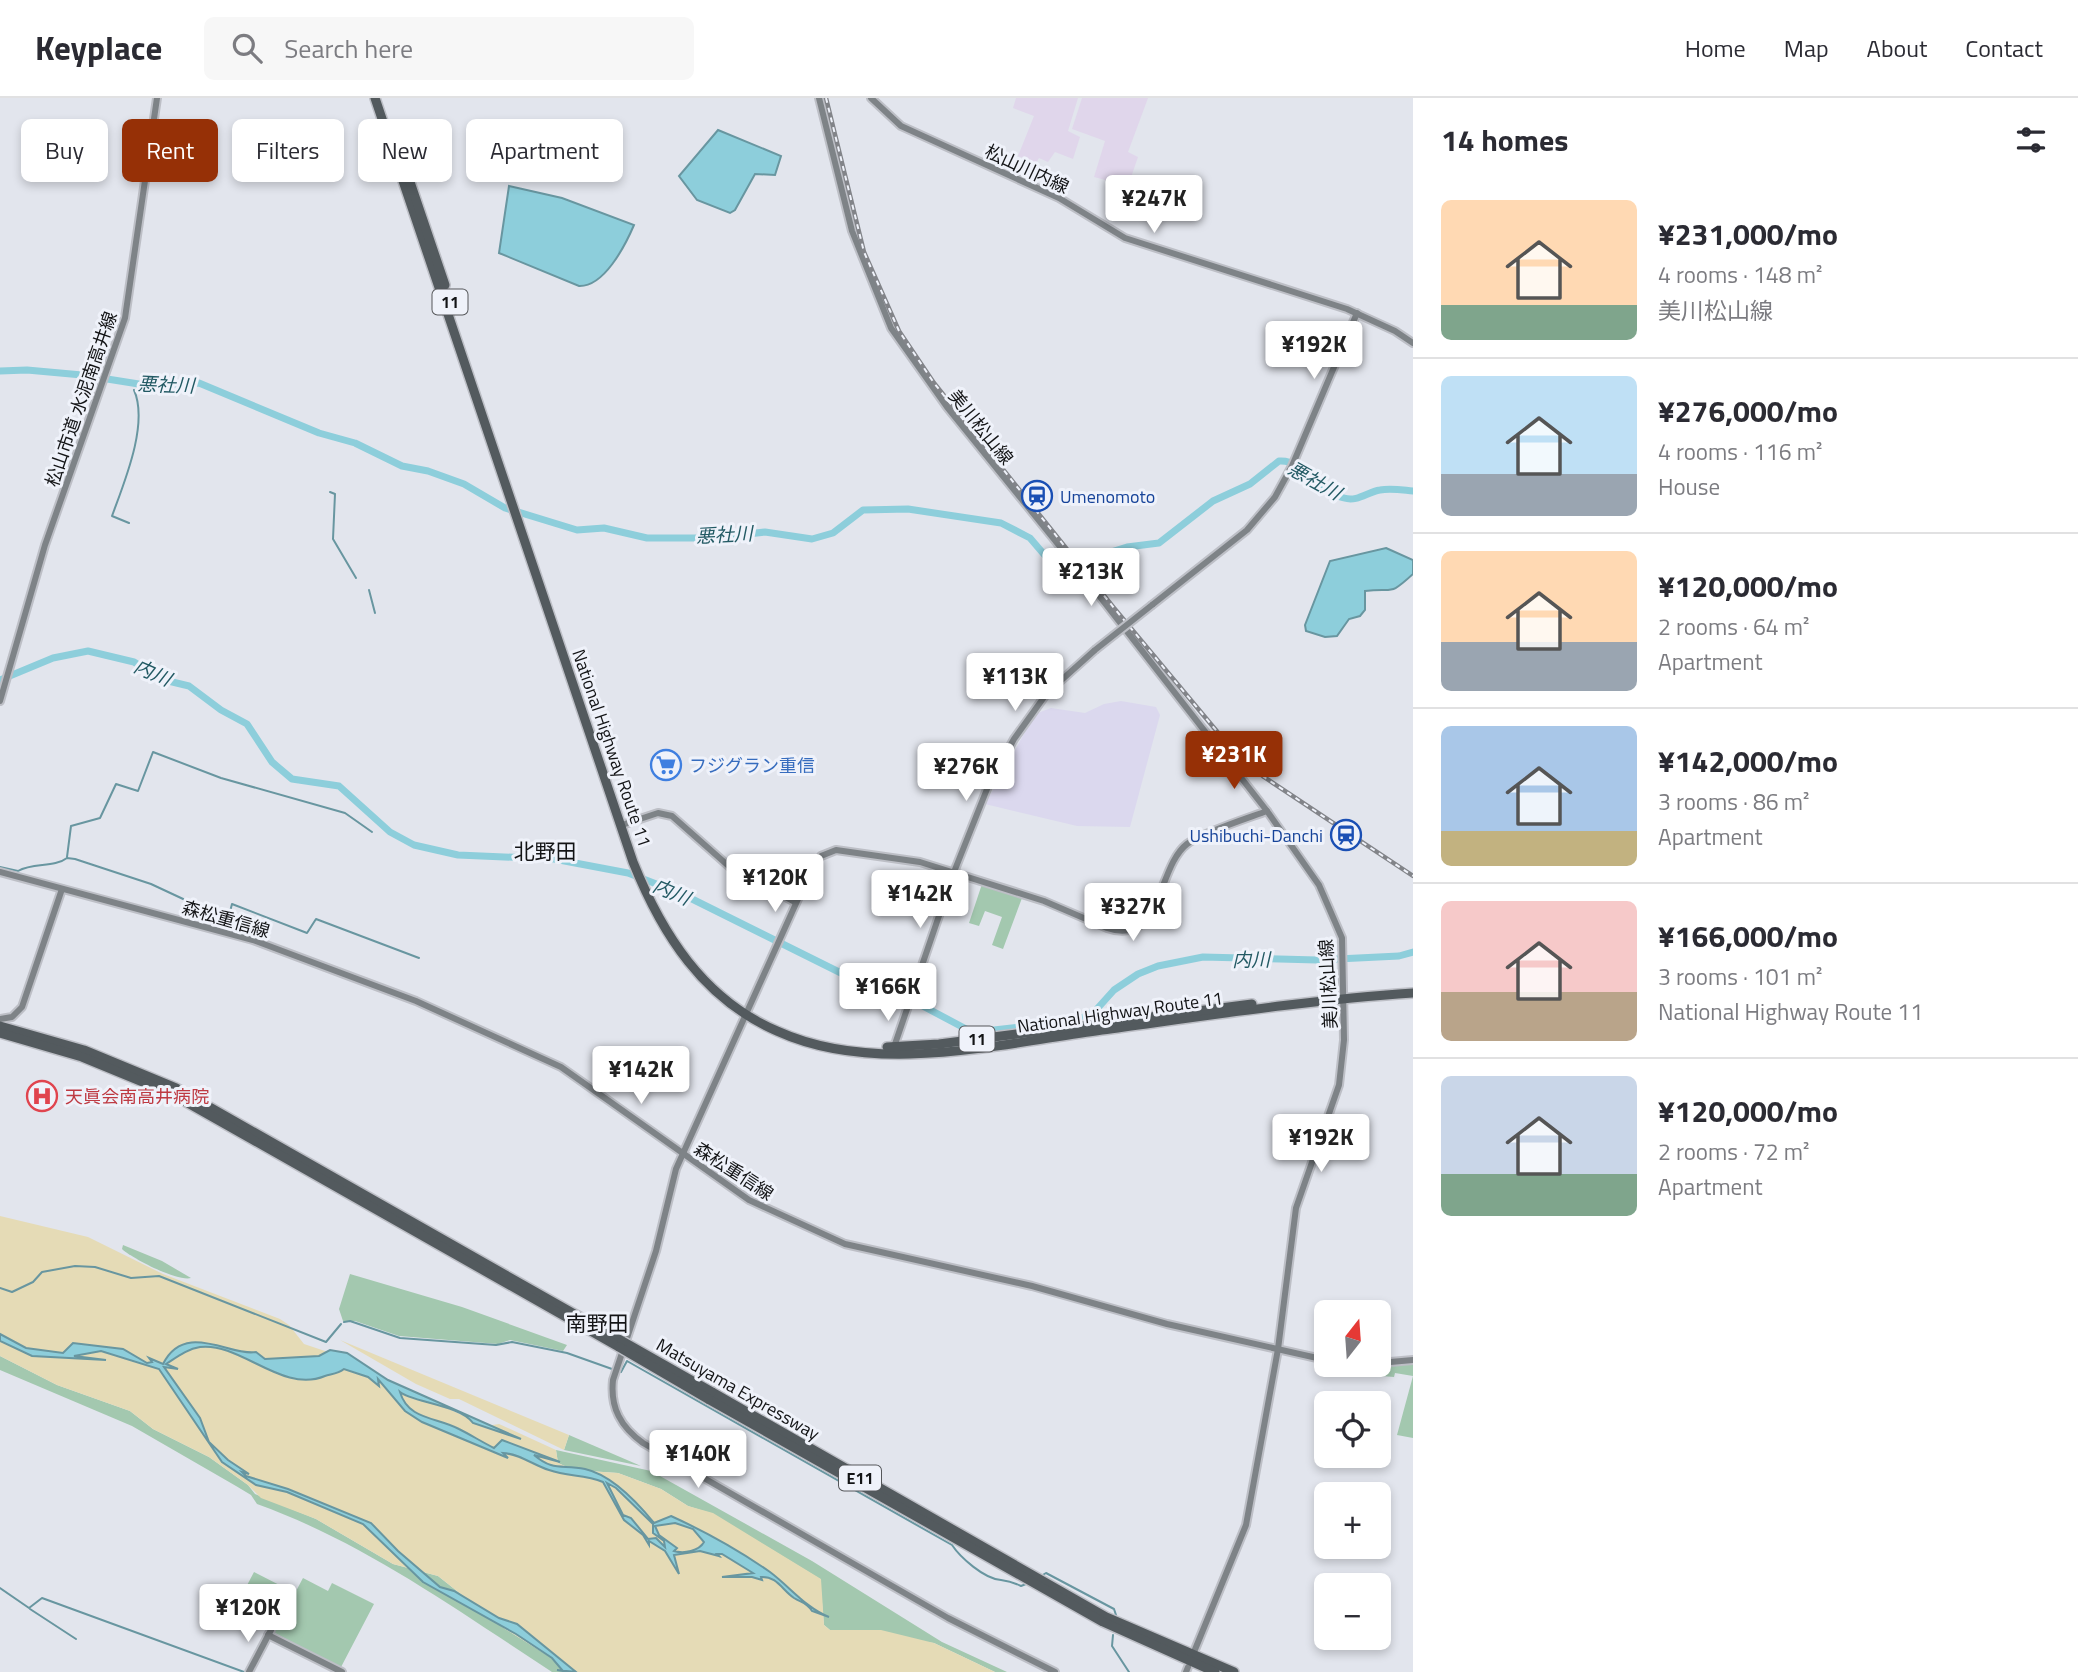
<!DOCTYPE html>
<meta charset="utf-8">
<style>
:root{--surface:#fff;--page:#f7f7f7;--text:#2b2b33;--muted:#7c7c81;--line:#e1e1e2;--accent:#963006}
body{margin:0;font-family:"Titillium Web","Noto Sans JP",sans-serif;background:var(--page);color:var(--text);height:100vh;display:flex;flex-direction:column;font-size:26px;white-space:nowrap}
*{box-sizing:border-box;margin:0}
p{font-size:23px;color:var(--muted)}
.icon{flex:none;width:38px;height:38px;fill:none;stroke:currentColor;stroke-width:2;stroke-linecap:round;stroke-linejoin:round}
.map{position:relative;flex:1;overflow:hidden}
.drawer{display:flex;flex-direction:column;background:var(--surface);width:665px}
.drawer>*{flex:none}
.top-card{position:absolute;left:21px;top:21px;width:665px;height:63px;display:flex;gap:14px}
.needle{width:46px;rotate:17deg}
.buttons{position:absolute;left:1314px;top:1202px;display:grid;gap:14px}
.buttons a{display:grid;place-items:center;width:77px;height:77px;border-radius:10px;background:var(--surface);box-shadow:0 4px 10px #0003;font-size:35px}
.price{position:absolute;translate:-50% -60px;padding:0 16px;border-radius:7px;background:#fff;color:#222;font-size:23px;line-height:46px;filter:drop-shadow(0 2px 4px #0008)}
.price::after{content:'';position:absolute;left:50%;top:42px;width:21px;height:16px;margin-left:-10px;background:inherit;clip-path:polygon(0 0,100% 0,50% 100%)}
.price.active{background:var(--accent);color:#fff}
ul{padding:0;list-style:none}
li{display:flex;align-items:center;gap:21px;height:175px;padding:0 28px}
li+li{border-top:2px solid var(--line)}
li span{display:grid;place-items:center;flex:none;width:196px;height:140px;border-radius:10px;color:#555}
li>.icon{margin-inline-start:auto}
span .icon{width:84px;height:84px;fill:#fffc;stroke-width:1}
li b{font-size:30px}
h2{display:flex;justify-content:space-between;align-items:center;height:84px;padding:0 28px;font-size:30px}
.tag{padding:0 24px;border-radius:10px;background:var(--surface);box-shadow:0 4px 10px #0003;font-size:24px;line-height:63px}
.tag.active{background:var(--accent);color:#fff}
header{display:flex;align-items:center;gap:42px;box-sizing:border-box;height:98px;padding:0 35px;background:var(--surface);border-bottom:2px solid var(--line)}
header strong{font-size:33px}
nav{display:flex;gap:38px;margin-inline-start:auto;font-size:24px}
.search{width:490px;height:63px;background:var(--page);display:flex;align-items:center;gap:18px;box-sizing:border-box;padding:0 24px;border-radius:10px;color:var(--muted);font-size:26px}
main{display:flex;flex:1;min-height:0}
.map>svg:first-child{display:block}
.education{fill:#e0d6eb}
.medical{fill:#dbd8ee}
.green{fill:#a3c8af}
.sand{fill:#e5dbb6}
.water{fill:#8dcedb;stroke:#6896a0;stroke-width:2;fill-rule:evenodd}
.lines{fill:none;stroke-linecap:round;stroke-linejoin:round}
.stream{stroke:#6896a0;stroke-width:2}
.river{stroke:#8dcedb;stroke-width:7}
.secondary-casing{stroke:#bdbfc6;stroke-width:10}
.highway-casing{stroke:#bdbfc6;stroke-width:12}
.secondary{stroke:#7e8387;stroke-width:6}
.highway{stroke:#535a5e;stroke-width:9}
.rail-casing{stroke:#828489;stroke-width:4.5}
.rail{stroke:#eff2fa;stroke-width:2;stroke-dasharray:5;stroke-linecap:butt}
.secondary-bridge-casing{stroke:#bdbfc6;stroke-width:10;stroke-linecap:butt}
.highway-bridge-casing{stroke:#bdbfc6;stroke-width:12;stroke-linecap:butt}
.secondary-bridge{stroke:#7e8387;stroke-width:6}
.highway-bridge{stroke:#535a5e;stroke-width:9}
.labels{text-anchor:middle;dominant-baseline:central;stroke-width:6;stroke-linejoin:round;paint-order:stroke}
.shield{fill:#eff2fa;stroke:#55575a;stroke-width:2}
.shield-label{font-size:16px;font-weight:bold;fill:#131416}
.street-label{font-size:18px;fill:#131416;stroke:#eff2fa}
.transit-label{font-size:18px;fill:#164399;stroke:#eff2fa;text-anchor:start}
.shop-label{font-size:18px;fill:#366cbe;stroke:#eff2fa;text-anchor:start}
.health-label{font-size:18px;fill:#be3a42;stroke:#eff2fa;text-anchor:start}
.water-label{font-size:19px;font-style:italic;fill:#235a64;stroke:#eff2fa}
.quarter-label{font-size:21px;fill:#131416;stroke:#eff2fa}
</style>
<header>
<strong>Keyplace</strong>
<div class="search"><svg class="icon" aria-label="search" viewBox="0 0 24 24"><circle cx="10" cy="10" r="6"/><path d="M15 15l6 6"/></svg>Search here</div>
<nav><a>Home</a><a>Map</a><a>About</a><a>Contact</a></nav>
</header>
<main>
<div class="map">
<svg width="1413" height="1574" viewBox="0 0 1413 1574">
<rect width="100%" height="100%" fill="#e2e5ed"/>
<g class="education">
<path d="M 1016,0 L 1078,0 L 1068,33 L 1080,39 L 1073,61 L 1055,54 L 1048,64 L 1039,60 L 1036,65 L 1018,58 L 1034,18 L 1013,10 Z"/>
<path d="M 1082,0 L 1148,0 L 1128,54 L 1138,59 L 1128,88 L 1094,79 L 1105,43 L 1072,31 Z"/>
</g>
<path class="medical" d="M 1121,603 L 1156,609 L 1160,617 L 1130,729 L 1077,728 L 985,706 L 1035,616 L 1051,610 L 1085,615 L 1104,606 Z"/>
<g class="green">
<path d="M 982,786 L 1022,800 L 1003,851 L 992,847 L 1002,819 L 985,813 L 979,828 L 969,825 Z"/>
<path d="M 123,1147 L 162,1163 L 191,1180 C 178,1184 133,1161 122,1151 Z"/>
<path d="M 350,1176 L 462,1209 L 567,1247 L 563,1253 L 510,1242 L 498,1246 L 399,1238 L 355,1223 L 343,1223 L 339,1211 Z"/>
<path d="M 0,1258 L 57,1287 L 130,1313 L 153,1331 L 209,1359 L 248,1387 L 255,1396 L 316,1421 L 393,1466 L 438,1478 L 505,1531 L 574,1574 L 552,1574 C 457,1512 363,1444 257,1406 L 251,1397 L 236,1388 L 132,1328 L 0,1272 Z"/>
<path d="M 1413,1264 L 1413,1340 L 1397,1337 L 1413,1278 L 1395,1275 L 1394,1279 L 1381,1278 L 1382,1267 Z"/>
<path d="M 569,1337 L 641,1368 L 564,1352 Z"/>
<path d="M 556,1352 L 651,1373 L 812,1463 L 942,1544 L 1007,1574 L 995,1574 L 934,1545 L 830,1532 L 824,1527 L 820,1481 L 713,1416 L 688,1408 L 661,1391 L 618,1375 L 574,1372 L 558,1365 Z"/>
<path d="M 254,1474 L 295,1495 L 303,1480 L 328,1493 L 332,1485 L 374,1506 L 340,1571 L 234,1512 Z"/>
</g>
<g class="sand">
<path d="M 0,1118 L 88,1139 L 163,1176 L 280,1221 L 289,1227 L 304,1246 L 331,1255 L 372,1281 L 392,1285 L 486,1328 L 499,1326 L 556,1352 L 558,1365 L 574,1372 L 618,1375 L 661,1391 L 688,1408 L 713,1415 L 821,1481 L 824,1527 L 830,1532 L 881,1532 L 934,1545 L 995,1574 L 574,1574 L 505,1531 L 438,1478 L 393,1466 L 316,1421 L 261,1400 L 248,1387 L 209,1359 L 153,1331 L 130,1313 L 57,1287 L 0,1258 Z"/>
<path d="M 340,1242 L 569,1337 L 564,1352 L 459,1301 L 450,1301 L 416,1286 Z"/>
</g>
<g class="water">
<path d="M 718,32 L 781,58 L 775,77 L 755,76 L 735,112 L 730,115 L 697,102 L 679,78 Z"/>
<path d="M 509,88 L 562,100 L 634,127 C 625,148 604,189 579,188 L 499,155 Z"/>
<path d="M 1386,450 L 1413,462 L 1413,476 C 1388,499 1395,489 1365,493 L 1365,512 L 1360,518 L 1349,521 L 1337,538 L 1325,539 L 1306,533 L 1305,527 L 1330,463 Z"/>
<path d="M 0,1236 L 26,1250 L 63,1255 L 73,1245 L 123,1251 L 147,1265 L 152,1264 L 149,1260 L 163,1266 C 185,1222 231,1259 256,1254 L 265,1261 L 319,1258 L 330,1252 L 347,1255 L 388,1282 L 521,1341 L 473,1325 C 460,1307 411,1304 400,1294 C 408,1322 437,1319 459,1331 C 471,1337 482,1344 494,1350 L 502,1342 L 560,1364 L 534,1357 C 554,1374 562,1366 585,1371 C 612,1377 637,1404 654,1425 L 671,1418 C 704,1433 740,1453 770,1474 C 790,1489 806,1510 829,1519 L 812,1513 C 806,1504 802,1505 794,1500 C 782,1492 777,1478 761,1479 L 762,1482 L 752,1479 L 722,1479 L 753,1475 L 722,1456 L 717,1456 L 719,1458 L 700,1453 L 674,1457 L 679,1476 L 665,1453 L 649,1443 L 649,1447 L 643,1437 L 624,1422 L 603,1384 C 584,1376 568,1379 549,1372 C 533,1367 520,1356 503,1355 L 508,1360 L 422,1324 L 405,1313 L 378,1281 L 379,1288 L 368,1279 L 344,1271 C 338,1276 331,1276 325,1278 C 282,1296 241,1244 200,1249 C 187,1251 177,1259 166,1266 L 178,1271 L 164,1269 L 200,1320 L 209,1344 L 228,1362 L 249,1376 L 242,1374 L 246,1378 L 288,1391 L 371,1425 L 398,1453 L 440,1489 L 454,1493 L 499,1520 L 517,1526 L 576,1574 L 557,1572 L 563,1573 L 552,1560 L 516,1536 L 423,1484 L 363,1426 L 287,1394 L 256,1387 L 222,1364 L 159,1271 L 101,1253 L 74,1258 L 106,1262 L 32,1258 L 0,1243 ZM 607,1385 L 616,1390 L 653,1426 L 653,1435 L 664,1443 L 665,1449 L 656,1440 L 648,1441 L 631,1420 L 623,1417 ZM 675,1425 L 693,1431 L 704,1444 C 699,1453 684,1456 674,1453 L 677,1450 L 659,1437 L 655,1428 Z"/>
</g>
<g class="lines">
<g class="stream">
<path d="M 330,394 L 335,396 L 333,441 L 356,480"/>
<path d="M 129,425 L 112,418 C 124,385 149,326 134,292"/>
<path d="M 369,492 L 375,515"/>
<path d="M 67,759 L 71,728 L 100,720 L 116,686 L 138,693 L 153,654 L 221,680 L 345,715 L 372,734"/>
<path d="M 0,769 L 18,773 C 33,764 54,770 67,760 L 75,761 L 151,786 L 196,807 L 226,829 L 232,806 L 307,835 L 316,821 L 419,860"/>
<path d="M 0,1190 L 12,1194 L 33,1184 L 42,1174 L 75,1168 L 95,1169 L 131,1180 L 159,1178 L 326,1244 L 341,1226"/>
<path d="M 344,1224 L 350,1223 L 400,1240 L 496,1247 L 512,1244 L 567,1255 L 612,1271"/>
<path d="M 621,1274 L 627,1263 L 952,1447 C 960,1459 984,1481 1001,1482 C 1009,1483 1013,1484 1021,1488 L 1026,1486"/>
<path d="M 1041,1478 L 1046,1475 L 1114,1511 L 1116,1517"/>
<path d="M 0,1490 L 29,1510 L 42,1500 L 244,1574"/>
<path d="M 30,1511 L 76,1541"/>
<path d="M 1113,1537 L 1112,1548 L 1129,1574"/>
</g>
<g class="river">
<path d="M 0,273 L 27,272 L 82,277 L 145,287 L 199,285 L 319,335 L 355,345 L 402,368 L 428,373 L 464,386 L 505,410 L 577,432 L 604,430 L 647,440 L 713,440 L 765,434 L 812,441 L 833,435 L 863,412 L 908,411 L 1001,425 L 1030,440 L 1048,461 L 1066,468 L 1127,449 L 1159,445 L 1213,403 L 1250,386 L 1279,363 C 1304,361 1320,393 1344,400 C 1358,404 1367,394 1380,392 C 1391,390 1402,392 1413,393"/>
<path d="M 0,582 L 53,560 L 88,553 L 134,564 L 160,581 L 189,588 L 221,612 L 247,626 L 272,664 L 292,681 L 339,688 L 390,734 L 414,747 L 458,757 L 554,761 L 628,775 L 682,796 L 841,875 L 904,898 L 968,932 L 985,933 L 1076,923 L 1096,912 L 1114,892 L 1138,876 L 1158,868 L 1203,859 L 1317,862 L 1399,858 L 1413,854"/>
</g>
<g class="secondary-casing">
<g id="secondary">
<path d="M 819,0 L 852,133 L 891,230 L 947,309 L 1083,477 L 1267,713 L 1319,787 L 1342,840 L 1344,942 L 1339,987 L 1296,1110 L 1278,1251 L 1246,1427 L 1194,1554"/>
<path d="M 871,0 L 901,28 L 1059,100 L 1125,140 L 1347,211 L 1395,233 L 1413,245"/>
<path d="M 1152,507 L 1247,432 L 1275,399 L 1292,368 L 1357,215"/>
<path d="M 0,603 L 45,447 L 125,220 L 157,0"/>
<path d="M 625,726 L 658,715 L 672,718 L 732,771 L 795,804"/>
<path d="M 0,774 L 253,842 L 416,903 L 561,969 L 749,1102 L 845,1146 L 1032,1188 L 1167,1226 L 1326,1262"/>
<path d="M 0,921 L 12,919 L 22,909 L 62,791"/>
<path d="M 894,949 L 954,774 L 989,686 L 1014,641 L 1047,595 L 1095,552"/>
<path d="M 1379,1265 L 1413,1262"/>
<path d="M 268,1537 L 342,1574"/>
<path d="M 249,1574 L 271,1532"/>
<path d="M 1055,1574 L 948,1520 L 643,1345 C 621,1329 610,1310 613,1282 L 656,1153 L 676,1071 L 812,770 L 821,758 L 836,752 L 920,764 L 1044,803 L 1107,830 C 1162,849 1157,769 1187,746 C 1201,735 1248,720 1267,713"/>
<path d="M 1186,1574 L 1188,1569"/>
</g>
</g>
<g class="highway-casing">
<g id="highway">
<path d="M 375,0 L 633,764 C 662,836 703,901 777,933 C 876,978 999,946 1102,932 C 1205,918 1309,902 1413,895"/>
<path d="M 408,78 L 445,187"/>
<path d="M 0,928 L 84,952 L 176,990 L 622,1243"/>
<path d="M 0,935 L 82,959 L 172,996 L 619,1249"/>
<path d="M 887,949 L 939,946 L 1252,906"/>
<path d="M 712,1294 L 1106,1519 L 1234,1574"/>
<path d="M 708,1301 L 1103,1524 L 1215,1574"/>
</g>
</g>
<use href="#secondary" class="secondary"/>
<use href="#highway" class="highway"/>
<g class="rail-casing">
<path id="rail" d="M 826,0 L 864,154 L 899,233 L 934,285 L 1114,510 L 1225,643 L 1264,679 L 1413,778"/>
</g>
<use href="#rail" class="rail"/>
<g class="secondary-bridge-casing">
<path id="secondary-bridge" d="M 1095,552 L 1152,507"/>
</g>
<g class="highway-bridge-casing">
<g id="highway-bridge">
<path d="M 622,1243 L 712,1294"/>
<path d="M 619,1249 L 708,1301"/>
</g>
</g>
<use href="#secondary-bridge" class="secondary-bridge"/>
<use href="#highway-bridge" class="highway-bridge"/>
</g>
<defs>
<g id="station-ring" transform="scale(1.575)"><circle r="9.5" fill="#eff2fa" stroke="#1a4fb4" stroke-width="1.5"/><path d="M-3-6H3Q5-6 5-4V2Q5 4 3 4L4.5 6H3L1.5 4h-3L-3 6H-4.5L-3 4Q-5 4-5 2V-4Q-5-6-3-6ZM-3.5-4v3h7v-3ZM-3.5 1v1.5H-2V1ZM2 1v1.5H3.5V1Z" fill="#1a4fb4"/></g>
<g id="supermarket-ring" transform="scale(1.575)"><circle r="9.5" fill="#eff2fa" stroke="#3f7fe0" stroke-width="1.5"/><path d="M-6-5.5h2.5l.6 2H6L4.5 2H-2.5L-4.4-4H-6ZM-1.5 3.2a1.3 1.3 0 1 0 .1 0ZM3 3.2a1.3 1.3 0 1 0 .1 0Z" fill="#3f7fe0"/></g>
<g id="hospital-ring" transform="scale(1.575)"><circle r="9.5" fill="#eff2fa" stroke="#e0444e" stroke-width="1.5"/><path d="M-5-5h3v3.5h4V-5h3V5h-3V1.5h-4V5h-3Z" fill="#e0444e"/></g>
</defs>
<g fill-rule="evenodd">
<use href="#station-ring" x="1037" y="398"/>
<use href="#supermarket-ring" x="666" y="667"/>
<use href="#station-ring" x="1346" y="737"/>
<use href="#hospital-ring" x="42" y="998"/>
</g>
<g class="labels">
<g class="shield">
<rect x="432.5" y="191.5" width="35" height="25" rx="5"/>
<rect x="959.5" y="928.5" width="35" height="25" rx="5"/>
<rect x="839" y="1367.5" width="42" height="25" rx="5"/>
</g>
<g class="shield-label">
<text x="450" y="204">11</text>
<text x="977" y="941">11</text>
<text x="860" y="1380">E11</text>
</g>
<g class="street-label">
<text transform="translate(1027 71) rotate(25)">松山川内線</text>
<text transform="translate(81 301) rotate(-71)">松山市道 水泥南高井線</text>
<text transform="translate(981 329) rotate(51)">美川松山線</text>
<text transform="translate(612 650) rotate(71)">National Highway Route 11</text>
<text transform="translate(226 821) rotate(16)">森松重信線</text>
<text transform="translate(1328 886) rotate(-93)">美川松山線</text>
<text transform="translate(1120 914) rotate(-8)">National Highway Route 11</text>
<text transform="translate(734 1073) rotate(33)">森松重信線</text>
<text transform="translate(738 1291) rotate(30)">Matsuyama Expressway</text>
</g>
<g class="transit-label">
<text x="1060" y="398">Umenomoto</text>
<text x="1323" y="737" text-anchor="end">Ushibuchi-Danchi</text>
</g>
<g class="shop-label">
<text x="689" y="667">フジグラン重信</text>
</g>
<g class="health-label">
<text x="65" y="998">天眞会南高井病院</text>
</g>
<g class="water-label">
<text transform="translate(166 286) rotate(2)">悪社川</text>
<text transform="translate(1315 382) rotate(29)">悪社川</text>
<text transform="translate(724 436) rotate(-3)">悪社川</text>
<text transform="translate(153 574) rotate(24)">内川</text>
<text transform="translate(672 793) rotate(23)">内川</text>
<text transform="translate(1251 861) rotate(-1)">内川</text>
</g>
<g class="quarter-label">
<text x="545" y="753">北野田</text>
<text x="597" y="1225">南野田</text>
</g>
</g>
</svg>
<div class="buttons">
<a><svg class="needle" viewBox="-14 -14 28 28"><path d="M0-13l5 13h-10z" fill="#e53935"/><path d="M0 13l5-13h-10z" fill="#7c7c81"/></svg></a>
<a><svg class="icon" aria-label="locate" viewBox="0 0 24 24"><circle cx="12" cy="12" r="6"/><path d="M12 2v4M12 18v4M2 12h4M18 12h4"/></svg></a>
<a>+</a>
<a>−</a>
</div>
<b class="price" style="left:1154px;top:137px">¥247K</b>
<b class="price" style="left:1314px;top:283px">¥192K</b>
<b class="price" style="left:1091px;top:510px">¥213K</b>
<b class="price" style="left:1015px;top:615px">¥113K</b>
<b class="price active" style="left:1234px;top:693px">¥231K</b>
<b class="price" style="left:966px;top:705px">¥276K</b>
<b class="price" style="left:775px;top:816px">¥120K</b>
<b class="price" style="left:920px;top:832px">¥142K</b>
<b class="price" style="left:1133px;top:845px">¥327K</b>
<b class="price" style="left:888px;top:925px">¥166K</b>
<b class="price" style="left:641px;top:1008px">¥142K</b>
<b class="price" style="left:1321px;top:1076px">¥192K</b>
<b class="price" style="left:698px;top:1392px">¥140K</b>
<b class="price" style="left:248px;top:1546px">¥120K</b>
<div class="top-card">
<a class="tag">Buy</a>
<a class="tag active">Rent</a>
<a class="tag">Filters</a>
<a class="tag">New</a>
<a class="tag">Apartment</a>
</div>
</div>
<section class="drawer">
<h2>14 homes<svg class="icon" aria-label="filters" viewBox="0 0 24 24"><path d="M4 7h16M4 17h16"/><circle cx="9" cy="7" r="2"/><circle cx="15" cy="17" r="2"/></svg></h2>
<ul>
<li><span style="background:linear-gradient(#ffd9b3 75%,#7fa58c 0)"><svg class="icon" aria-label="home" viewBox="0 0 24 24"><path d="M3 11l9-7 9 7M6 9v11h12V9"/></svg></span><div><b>¥231,000/mo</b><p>4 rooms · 148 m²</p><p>美川松山線</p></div></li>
<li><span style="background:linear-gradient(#bfe0f5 70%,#9aa5b1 0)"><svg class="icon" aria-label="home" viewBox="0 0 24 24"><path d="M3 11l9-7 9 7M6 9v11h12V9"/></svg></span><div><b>¥276,000/mo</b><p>4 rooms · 116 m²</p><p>House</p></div></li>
<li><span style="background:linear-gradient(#ffd9b3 65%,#9aa5b1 0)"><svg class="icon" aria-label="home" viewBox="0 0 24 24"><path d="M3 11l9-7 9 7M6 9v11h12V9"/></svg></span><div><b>¥120,000/mo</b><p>2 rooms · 64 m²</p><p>Apartment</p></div></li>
<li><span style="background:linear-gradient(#a9c7e8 75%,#c2b280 0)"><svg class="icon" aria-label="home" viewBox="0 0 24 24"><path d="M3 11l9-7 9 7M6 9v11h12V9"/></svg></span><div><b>¥142,000/mo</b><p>3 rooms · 86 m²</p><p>Apartment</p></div></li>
<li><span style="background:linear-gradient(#f6c9c9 65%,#b9a48a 0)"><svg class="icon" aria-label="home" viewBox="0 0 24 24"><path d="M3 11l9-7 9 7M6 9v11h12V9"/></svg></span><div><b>¥166,000/mo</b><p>3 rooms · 101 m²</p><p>National Highway Route 11</p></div></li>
<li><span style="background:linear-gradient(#c9d6e8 70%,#7fa58c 0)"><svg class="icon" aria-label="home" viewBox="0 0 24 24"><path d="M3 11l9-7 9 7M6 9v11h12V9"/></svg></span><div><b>¥120,000/mo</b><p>2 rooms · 72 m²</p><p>Apartment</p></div></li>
</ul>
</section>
</main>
